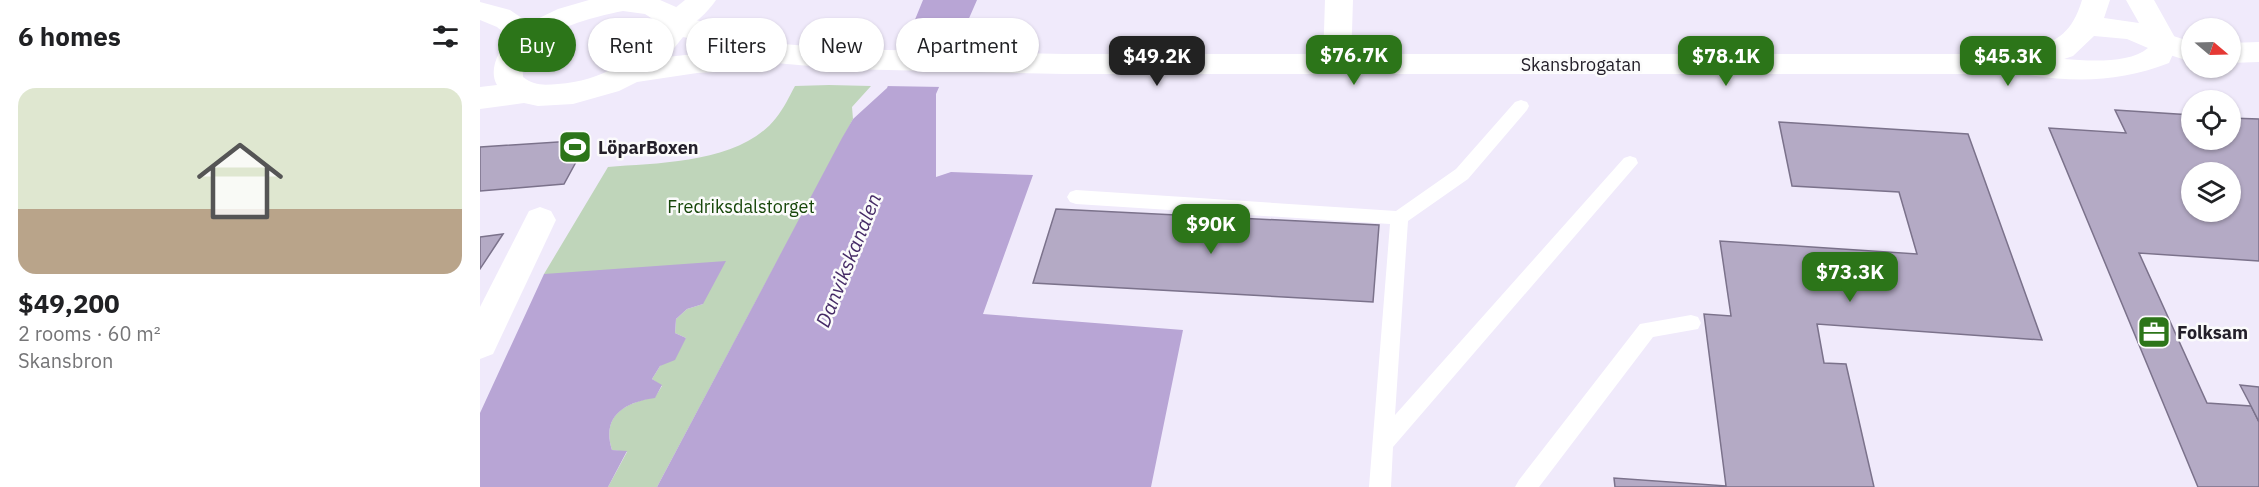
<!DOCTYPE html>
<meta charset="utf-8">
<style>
:root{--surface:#fff;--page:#f2f2f2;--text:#202124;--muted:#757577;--line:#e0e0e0;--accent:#2c7519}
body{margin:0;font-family:"IBM Plex Sans",sans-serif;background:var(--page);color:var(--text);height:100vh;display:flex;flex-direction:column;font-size:22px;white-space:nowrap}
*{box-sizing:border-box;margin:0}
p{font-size:20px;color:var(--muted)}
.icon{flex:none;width:33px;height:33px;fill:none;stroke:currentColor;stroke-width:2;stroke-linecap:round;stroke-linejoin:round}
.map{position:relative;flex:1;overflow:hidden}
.panel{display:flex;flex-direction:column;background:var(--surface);width:480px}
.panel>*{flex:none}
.hud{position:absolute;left:18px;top:18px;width:570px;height:54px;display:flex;gap:12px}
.needle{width:39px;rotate:109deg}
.tools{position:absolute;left:1701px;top:18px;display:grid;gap:12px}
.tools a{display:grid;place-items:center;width:60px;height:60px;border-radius:50%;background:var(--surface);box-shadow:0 2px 4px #0004;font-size:30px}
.price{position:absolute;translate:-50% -51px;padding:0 14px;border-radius:12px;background:var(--accent);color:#fff;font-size:20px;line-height:39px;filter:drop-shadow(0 2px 3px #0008)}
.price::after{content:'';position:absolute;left:50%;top:36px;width:18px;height:14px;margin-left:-9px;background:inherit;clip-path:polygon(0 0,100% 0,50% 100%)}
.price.selected{background:#222;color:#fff}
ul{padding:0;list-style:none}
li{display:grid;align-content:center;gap:12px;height:318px;padding:0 18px}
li+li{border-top:2px solid var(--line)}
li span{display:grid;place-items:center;height:186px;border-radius:18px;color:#555}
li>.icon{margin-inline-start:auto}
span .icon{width:108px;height:108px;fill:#fffc;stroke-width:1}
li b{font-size:26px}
h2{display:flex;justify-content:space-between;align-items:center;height:72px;padding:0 18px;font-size:26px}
.chip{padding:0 21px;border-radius:27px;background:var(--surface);box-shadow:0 2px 4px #0004;font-size:21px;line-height:54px}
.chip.selected{background:var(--accent);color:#fff}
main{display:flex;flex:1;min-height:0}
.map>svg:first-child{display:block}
.green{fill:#bfd5ba}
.water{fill:#b8a5d5}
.pier{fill:#f0eafb}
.building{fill:#b4aac5;stroke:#7b728b;stroke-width:1.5;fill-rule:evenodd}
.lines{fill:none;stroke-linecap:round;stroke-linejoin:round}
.lane{fill:#fff;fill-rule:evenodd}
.street{fill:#fff;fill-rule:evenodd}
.secondary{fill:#fff;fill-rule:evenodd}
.labels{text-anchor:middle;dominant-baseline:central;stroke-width:5;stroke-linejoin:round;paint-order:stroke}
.street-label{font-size:18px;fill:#24202a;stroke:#fbfbfb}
.poi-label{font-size:18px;font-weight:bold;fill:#24202a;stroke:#fbfbfb;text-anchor:start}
.park-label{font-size:18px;fill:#164609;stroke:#fbfbfb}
.water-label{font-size:20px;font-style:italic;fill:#452a66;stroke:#fbfbfb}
</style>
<main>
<section class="panel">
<h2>6 homes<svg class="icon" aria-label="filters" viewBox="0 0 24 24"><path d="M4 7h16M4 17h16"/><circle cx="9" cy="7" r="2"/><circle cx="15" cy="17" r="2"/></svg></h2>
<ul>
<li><span style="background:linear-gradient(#dfe7d0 65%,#b9a48a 0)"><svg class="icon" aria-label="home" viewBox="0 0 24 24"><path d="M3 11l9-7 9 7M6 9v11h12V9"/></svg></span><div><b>$49,200</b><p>2 rooms · 60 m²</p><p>Skansbron</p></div></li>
</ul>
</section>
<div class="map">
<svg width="1779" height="487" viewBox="0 0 1779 487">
<rect width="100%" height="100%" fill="#f0eafb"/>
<path class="green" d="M 349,85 L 391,86 L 372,107 L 373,119 L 177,487 L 128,487 L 147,452 L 132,450 C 121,415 145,403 175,397 L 182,386 L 172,379 L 180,366 L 206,338 L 195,333 L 196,319 L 207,309 L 223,304 L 64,274 L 128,167 C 180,163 261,163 296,118 C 304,108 309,97 315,86 Z"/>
<g class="water">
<path d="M 443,0 L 497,0 L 456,94 L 456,177 L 471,172 L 553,175 L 503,314 L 703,330 L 671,487 L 177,487 L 362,138 L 373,119 L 407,88 Z"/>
<path d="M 246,261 L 223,304 L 207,309 L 196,319 L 195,333 L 206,338 L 195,360 L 180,366 L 172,379 L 182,385 L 175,398 C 145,402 121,416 132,450 L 147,451 L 128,487 L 0,487 L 0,413 L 64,274 Z"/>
</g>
<path class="pier" d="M 424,38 L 483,39 L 463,87 L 405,86 Z"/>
<g class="building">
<path d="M 1635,110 L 1712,115 L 1712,140 L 1750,140 L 1750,118 L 1779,119 L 1779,261 L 1659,253 L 1727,403 L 1771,406 L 1779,422 L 1779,487 L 1718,487 L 1569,128 L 1646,133 ZM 1712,172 L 1750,172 L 1750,212 L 1712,212 Z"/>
<path d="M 1299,122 L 1488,134 L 1562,340 L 1337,324 L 1344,363 L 1366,364 L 1394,487 L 1135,487 L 1134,478 L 1246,486 L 1224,314 L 1251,316 L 1240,241 L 1437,254 L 1419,192 L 1312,186 Z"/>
<path d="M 108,140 L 84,184 L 0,191 L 0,147 Z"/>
<path d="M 576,209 L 899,225 L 893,302 L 553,283 Z"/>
<path d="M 23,234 L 0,269 L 0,237 Z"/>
<path d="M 1760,385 L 1779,387 L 1779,422 L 1771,406 Z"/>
</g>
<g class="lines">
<g class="lane">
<path d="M 1041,100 L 1047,102 L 1049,106 L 1047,110 L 988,179 L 928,221 L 915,415 L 1144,158 L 1150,156 L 1156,158 L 1158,163 L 913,447 L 911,487 L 889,487 L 910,224 L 596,204 L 590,202 L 587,197 L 590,192 L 596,190 L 916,211 L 976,169 L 1035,102 Z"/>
<path d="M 1211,315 L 1218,317 L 1221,323 L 1218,329 L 1173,337 L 1059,487 L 1035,487 L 1039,480 L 1160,324 Z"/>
</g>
<g class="street">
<path d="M 205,0 L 236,0 C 225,16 205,35 185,30 L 181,23 L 185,16 Z"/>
<path d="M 845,0 L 873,0 L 871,62 L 867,69 L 857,72 L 847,69 L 843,62 Z"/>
<path d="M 1684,33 L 1712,42 L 1712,62 L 1674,50 L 1670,43 L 1674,36 Z"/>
<path d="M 1779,42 L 1779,62 L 1750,63 L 1750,43 Z"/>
<path d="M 60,207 L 71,211 L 76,220 L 13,354 L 0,359 L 0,307 L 49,211 Z"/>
</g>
<path class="secondary" d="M 109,0 L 180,0 L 196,7 L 205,18 L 269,31 L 279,34 L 291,43 L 364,49 L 584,54 L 1540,54 C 1574,42 1591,37 1602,0 L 1630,0 L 1624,18 L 1659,23 L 1646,0 L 1674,0 L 1698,43 L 1689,63 C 1640,82 1595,83 1543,74 L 584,74 L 364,69 L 284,62 L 254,71 L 217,73 L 157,82 L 139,91 L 93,104 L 58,106 L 44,103 L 0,109 L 0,87 L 17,85 C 8,70 19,49 30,38 L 17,27 L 0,20 L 0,2 L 30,10 L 49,23 L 78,9 ZM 143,11 L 165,14 L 182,25 C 157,60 121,81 78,84 C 64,85 54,86 43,77 C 43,72 42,67 43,63 C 51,32 116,16 143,11 ZM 1614,36 L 1647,39 L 1668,48 C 1649,64 1609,61 1584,59 L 1593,56 ZM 203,37 L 260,49 L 187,57 Z"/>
</g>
<defs>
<g id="stadium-square" transform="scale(1.725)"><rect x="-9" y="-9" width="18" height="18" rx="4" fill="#2c7519" stroke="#fbfbfb"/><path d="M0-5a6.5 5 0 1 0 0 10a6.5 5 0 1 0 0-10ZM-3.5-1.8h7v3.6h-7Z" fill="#fff"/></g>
<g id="office-square" transform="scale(1.725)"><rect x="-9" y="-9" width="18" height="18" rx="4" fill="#2c7519" stroke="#fbfbfb"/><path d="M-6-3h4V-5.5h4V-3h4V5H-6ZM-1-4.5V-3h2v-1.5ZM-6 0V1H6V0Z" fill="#fff"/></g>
</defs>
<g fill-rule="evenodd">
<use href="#stadium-square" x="95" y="147"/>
<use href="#office-square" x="1674" y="332"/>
</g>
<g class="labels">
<g class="street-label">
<text x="1101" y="64">Skansbrogatan</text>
</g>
<g class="poi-label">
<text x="118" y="147">LöparBoxen</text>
<text x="1697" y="332">Folksam</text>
</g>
<g class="park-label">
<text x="261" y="206">Fredriksdalstorget</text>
</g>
<g class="water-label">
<text transform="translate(368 260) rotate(-68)">Danvikskanalen</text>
</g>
</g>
</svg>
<div class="tools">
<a><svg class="needle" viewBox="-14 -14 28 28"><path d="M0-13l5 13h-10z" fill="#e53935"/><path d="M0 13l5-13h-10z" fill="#757577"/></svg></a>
<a><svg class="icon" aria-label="locate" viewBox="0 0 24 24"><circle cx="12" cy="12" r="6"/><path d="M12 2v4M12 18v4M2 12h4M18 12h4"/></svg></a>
<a><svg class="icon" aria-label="layers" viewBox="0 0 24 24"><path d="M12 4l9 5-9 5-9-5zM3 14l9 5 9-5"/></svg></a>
</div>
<b class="price" style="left:874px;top:86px">$76.7K</b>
<b class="price selected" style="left:677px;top:87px">$49.2K</b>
<b class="price" style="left:1246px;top:87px">$78.1K</b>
<b class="price" style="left:1528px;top:87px">$45.3K</b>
<b class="price" style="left:731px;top:255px">$90K</b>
<b class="price" style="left:1370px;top:303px">$73.3K</b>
<div class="hud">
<a class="chip selected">Buy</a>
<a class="chip">Rent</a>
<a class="chip">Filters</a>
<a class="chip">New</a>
<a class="chip">Apartment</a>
</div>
</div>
</main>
